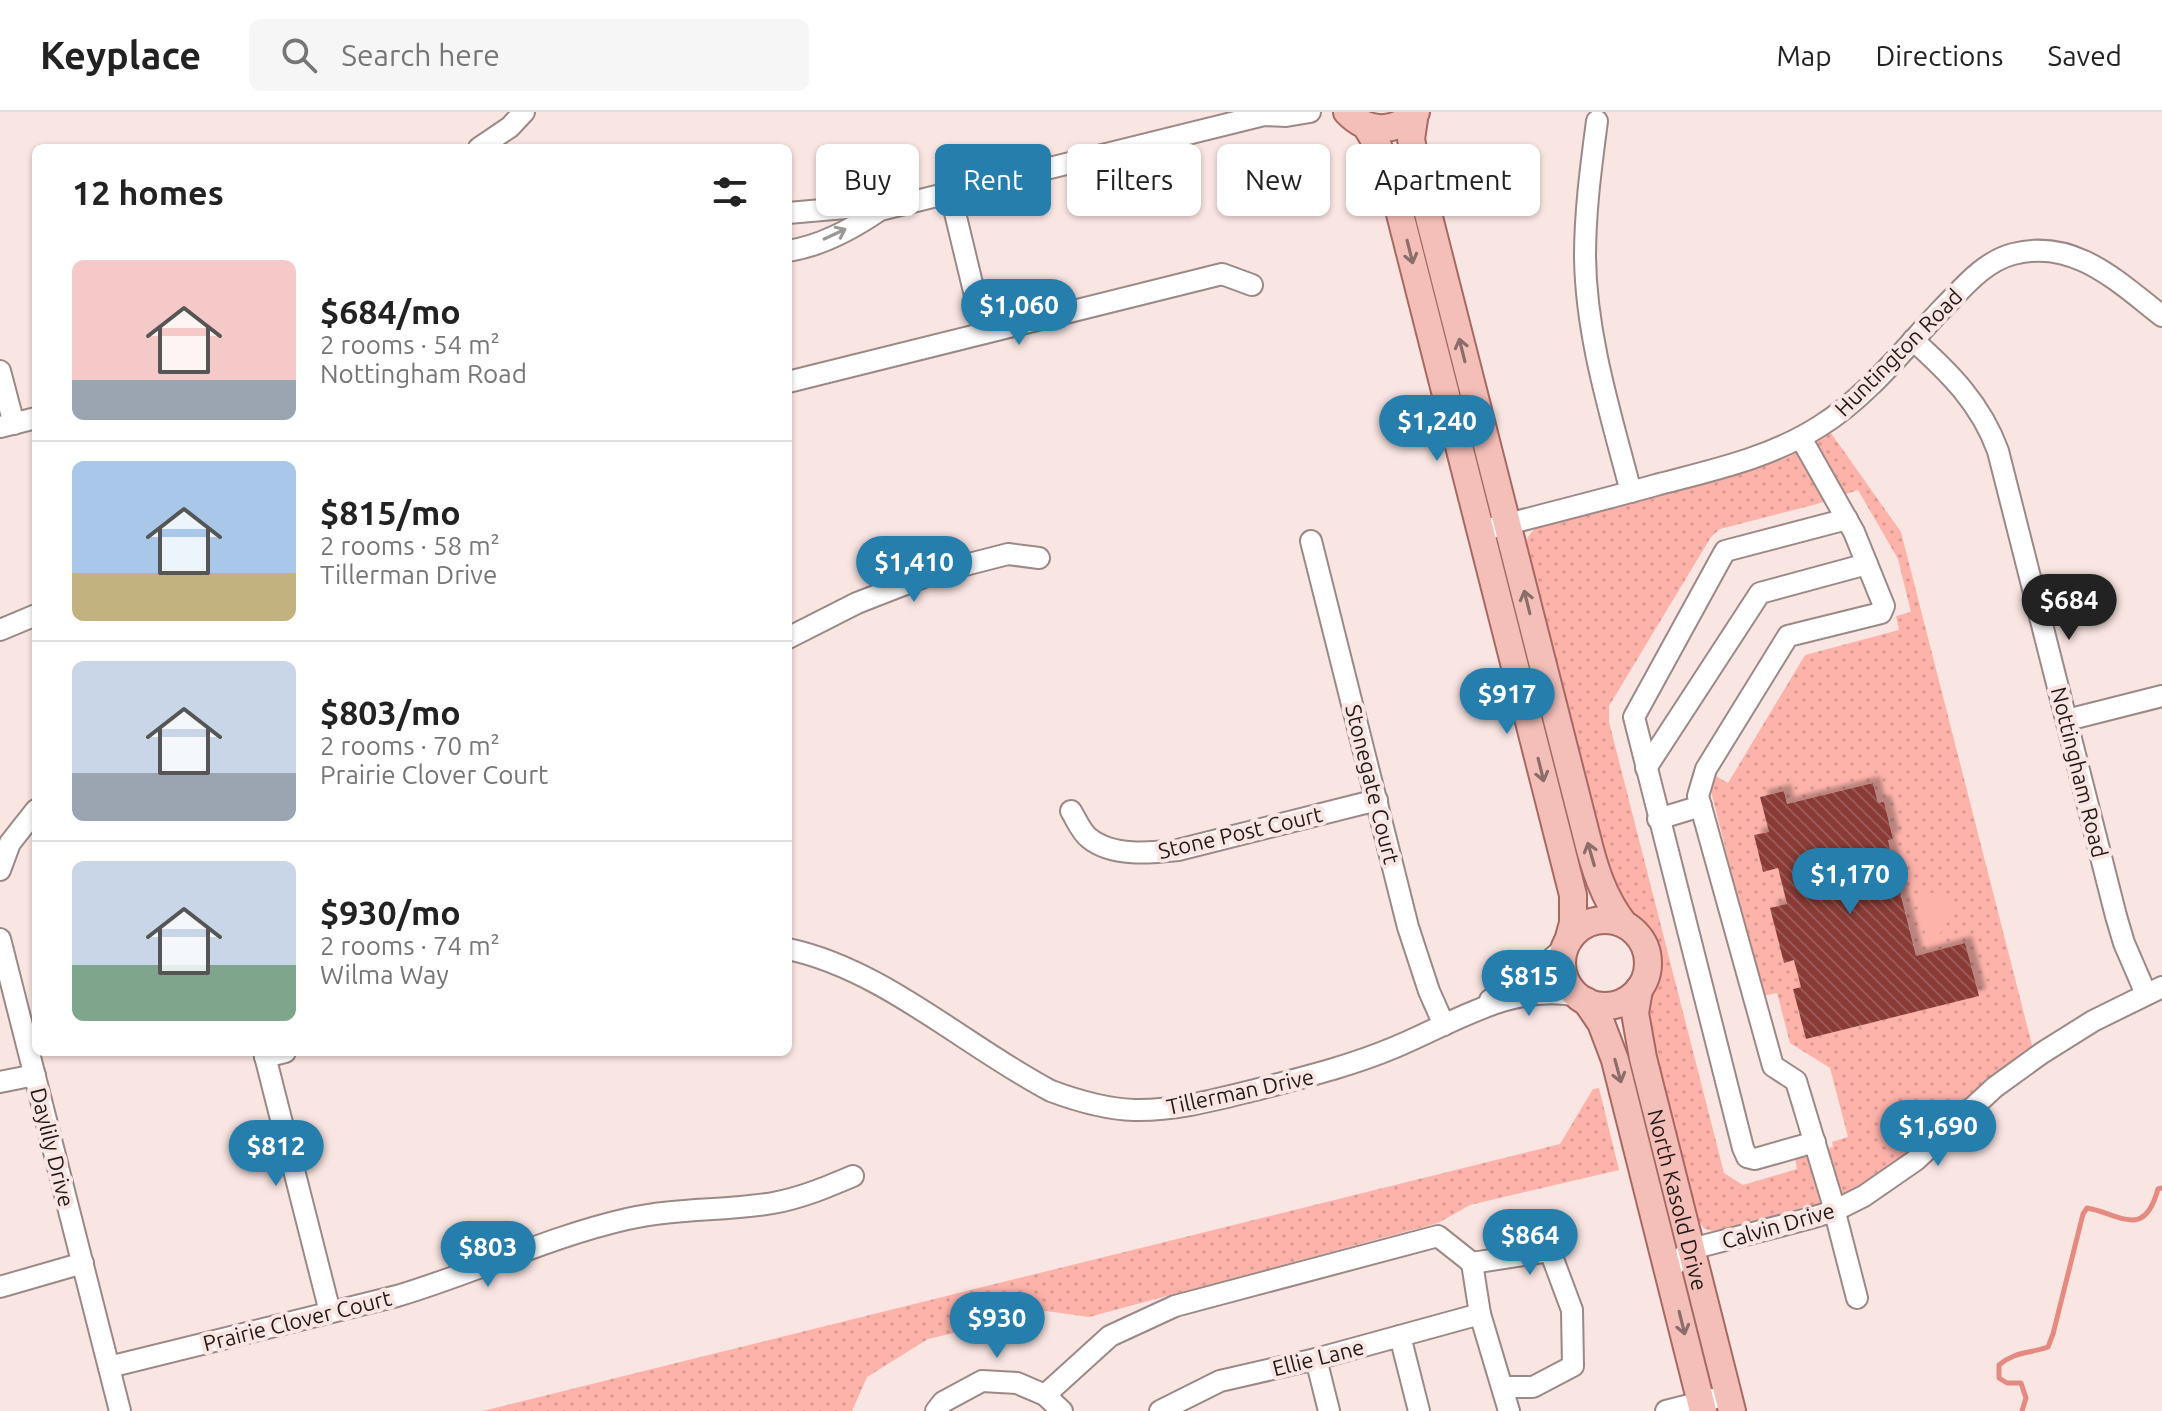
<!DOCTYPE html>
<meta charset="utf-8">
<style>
:root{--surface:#fff;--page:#f6f6f6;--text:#222;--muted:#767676;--line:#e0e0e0;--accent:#267ead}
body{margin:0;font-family:Ubuntu,sans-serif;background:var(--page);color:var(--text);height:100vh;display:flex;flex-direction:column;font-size:30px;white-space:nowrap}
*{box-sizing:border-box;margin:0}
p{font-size:26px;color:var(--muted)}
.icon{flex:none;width:44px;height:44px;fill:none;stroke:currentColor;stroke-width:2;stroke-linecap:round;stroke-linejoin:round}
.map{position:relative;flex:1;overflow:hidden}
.side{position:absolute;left:32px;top:32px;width:760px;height:912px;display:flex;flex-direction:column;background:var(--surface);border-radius:12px;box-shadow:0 2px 6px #0004}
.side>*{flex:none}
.banner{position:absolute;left:816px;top:32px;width:760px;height:72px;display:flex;gap:16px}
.price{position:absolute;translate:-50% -68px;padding:0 18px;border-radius:28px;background:var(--accent);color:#fff;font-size:26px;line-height:52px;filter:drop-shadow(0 2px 4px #0008)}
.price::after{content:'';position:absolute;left:50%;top:48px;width:24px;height:18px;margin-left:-12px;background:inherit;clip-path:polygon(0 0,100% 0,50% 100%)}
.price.selected{background:#222;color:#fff}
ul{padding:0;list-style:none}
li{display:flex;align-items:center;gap:24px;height:200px;padding:0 40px}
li+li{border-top:2px solid var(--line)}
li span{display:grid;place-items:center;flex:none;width:224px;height:160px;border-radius:12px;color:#555}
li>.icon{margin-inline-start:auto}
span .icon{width:96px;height:96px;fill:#fffc;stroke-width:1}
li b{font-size:34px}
h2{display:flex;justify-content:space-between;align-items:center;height:96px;padding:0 40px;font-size:34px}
.pill{padding:0 28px;border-radius:12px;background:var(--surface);box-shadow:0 2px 6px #0004;font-size:28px;line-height:72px}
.pill.selected{background:var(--accent);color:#fff}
header{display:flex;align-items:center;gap:48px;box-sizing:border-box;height:112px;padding:0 40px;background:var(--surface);border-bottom:2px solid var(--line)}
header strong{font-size:38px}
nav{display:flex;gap:44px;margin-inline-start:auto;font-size:28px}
.search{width:560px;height:72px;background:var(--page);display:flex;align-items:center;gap:20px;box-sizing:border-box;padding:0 28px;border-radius:12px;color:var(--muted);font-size:30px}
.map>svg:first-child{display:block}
.grass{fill:url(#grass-dots);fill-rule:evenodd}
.green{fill:#feb3aa}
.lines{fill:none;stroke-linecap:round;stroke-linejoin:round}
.stream{stroke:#e48a80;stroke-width:5}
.building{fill:url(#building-back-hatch);filter:url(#shadow)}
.minor-casing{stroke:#9b8987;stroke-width:24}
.major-casing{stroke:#a66a63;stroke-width:30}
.minor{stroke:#fff;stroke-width:20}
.major{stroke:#f4bfb9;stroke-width:26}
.oneway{stroke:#9c9898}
.oneway2{stroke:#8b6d6a}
.labels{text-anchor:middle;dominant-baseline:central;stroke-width:8;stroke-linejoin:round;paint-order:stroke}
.street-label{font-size:22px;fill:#221b1a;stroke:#f9e5e2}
</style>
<header>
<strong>Keyplace</strong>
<div class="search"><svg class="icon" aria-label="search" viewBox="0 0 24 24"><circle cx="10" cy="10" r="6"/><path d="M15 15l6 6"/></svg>Search here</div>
<nav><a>Map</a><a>Directions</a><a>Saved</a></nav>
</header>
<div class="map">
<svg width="2162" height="1299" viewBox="0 0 2162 1299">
<defs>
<pattern id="grass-dots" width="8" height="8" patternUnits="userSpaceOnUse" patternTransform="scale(2)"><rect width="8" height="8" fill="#feb3aa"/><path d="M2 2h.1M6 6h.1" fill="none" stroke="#d99992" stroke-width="1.8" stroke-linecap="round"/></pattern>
<pattern id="building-back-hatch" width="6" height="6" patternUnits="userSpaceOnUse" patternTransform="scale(2)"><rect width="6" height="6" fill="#8b3a34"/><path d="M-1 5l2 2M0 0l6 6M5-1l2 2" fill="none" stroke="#985a56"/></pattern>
<filter id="shadow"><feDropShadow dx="7" dy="-7" stdDeviation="2" flood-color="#0004"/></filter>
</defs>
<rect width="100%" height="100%" fill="#f9e5e2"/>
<g class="grass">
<path d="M 1831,321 L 1901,420 L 2033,937 C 2004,957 1976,978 1950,1001 C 1929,1020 1909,1042 1885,1059 C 1836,1093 1775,1105 1718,1120 L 1705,1117 L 1697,1108 L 1643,903 L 1657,857 L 1655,836 L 1646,819 L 1616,792 L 1526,439 C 1525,425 1530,420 1541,413 L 1758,356 L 1790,344 ZM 1858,378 L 1898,447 L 1911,500 L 1896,504 L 1899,518 L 1805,543 L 1728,671 L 1716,664 L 1710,675 L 1762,884 L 1777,881 L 1790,931 L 1830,956 L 1848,1025 L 1832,1030 L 1833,1035 L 1795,1045 L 1797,1057 L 1743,1073 L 1724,1061 L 1609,610 L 1609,594 L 1711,425 L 1720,417 L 1817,392 ZM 1873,671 L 1878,691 L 1884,691 L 1893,726 L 1888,728 L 1916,844 L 1965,832 L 1978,884 L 1806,927 L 1793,877 L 1817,871 L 1808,845 L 1784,850 L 1771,797 L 1787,792 L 1778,756 L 1763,760 L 1754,724 L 1769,720 L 1760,685 L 1784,679 L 1788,695 L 1793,691 Z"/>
<path d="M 1599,976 L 1619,1058 L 1470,1093 L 1438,1111 L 1089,1205 L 1046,1199 L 928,1227 L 867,1265 L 852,1299 L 483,1299 L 1560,1032 L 1593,977 Z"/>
</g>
<path class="green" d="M 1945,778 L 1953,802 L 1934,830 L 1930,831 L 1927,828 L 1918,791 L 1923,783 Z"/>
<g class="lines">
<path class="stream" d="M 2022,1299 L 2026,1286 L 2021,1271 L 2007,1271 L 1999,1266 L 1999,1253 C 2016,1239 2028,1242 2048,1235 L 2053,1222 L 2083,1102 L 2087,1096 C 2121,1102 2144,1128 2158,1077 L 2162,1076"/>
</g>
<path class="building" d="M 1873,671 L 1878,691 L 1884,690 L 1893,727 L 1888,728 L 1893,751 L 1916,844 L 1965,831 L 1979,884 L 1806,927 L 1793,877 L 1801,875 L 1794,848 L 1784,851 L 1770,796 L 1787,792 L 1778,756 L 1763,760 L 1754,723 L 1769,720 L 1760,685 L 1784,679 L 1787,692 Z"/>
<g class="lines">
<g class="minor-casing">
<g id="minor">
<path d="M 1597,9 C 1591,55 1585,99 1585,145 C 1586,225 1611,303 1631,380"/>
<path d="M 479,36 L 510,15 L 524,0"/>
<path d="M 950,80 L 984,221"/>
<path d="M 788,101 L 857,95 L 880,98"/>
<path d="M 788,139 C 820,134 854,116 880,98 L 1264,3 L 1286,4 L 1310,0"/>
<path d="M 1913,228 C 1950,261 1981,292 1998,339 L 2116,804 L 2124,831 L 2146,882"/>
<path d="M 0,259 L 14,312"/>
<path d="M 788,270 L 1222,162 L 1252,173"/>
<path d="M 0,315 L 36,306"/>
<path d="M 1801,326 L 1854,420 L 1884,494 L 1881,501 L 1788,524 L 1706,657 L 1698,684 L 1773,954 L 1796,969 L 1831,1085 L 1857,1186"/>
<path d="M 1480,419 C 1539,404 1598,389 1656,373 C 1713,358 1770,346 1820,314 C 1867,285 1904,237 1942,197 C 1963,176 1983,150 2013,142 C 2074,126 2117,169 2162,204"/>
<path d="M 1311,429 L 1408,815 L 1429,879 L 1444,913"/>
<path d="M 0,518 L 36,503"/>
<path d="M 788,526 L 857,491 L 934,461 L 1008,442 L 1039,446"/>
<path d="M 2067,608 L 2162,584"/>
<path d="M 1646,656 L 1760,481 L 1867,452"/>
<path d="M 1071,699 C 1076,707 1081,720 1089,726 C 1112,745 1151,741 1178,738 L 1377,688"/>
<path d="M 1658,707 L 1701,694"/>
<path d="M 0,758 L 10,731 L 36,698"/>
<path d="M 0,827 L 120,1299"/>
<path d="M 788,837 C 883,857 965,934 1051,979 C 1078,989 1105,997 1134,998 C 1177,999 1218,987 1259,977 C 1305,965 1350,954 1393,936 C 1452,912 1512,870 1578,884"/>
<path d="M 1490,888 L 1540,857 L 1565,835"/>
<path d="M 264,940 L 330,1200"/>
<path d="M 265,945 L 285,940"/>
<path d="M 0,970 L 35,963"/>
<path d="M 1815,1030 L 1755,1047 L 1747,1045 L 1743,1036 L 1634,605 L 1725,439 L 1847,407"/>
<path d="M 1669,1158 L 1691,1137 L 1811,1106 L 1834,1099 L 1864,1084 L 1916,1048 L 1995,975 L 2042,941 L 2093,909 L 2162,875"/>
<path d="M 0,1175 L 83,1151"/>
<path d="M 1400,1224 L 1419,1299"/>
<path d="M 1316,1247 L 1329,1299"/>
<path d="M 109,1255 L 397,1184 C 475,1161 548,1125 627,1107 C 675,1096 725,1099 773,1091 C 801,1086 827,1075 853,1064"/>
<path d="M 1503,1275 L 1533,1275 L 1573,1254 L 1572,1198 L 1550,1139 L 1472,1151 L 1480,1202 L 1509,1299"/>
<path d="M 1045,1283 L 1110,1224 L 1175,1194 L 1438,1124 L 1472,1151"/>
<path d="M 936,1299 L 943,1290 L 982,1269 L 1017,1271 L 1045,1283 L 1062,1299"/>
<path d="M 1160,1299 L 1220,1269 L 1316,1247 L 1480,1202"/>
<path d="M 1666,1299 L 1713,1287"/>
</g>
</g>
<g class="major-casing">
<g id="major">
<path d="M 1347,0 C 1367,21 1395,22 1416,0"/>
<path d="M 1415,0 L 1411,27 L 1418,62 L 1586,722 C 1594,755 1603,785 1624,812"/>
<path d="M 1366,14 L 1378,34 L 1396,86 L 1573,783 L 1573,811 L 1568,829"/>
<circle cx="1605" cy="851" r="43"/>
<path id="s1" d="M 1639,877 L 1635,901 L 1643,946 L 1732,1299"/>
<path d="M 1586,889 L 1601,911 L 1615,948 L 1703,1299"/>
</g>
</g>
<use href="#minor" class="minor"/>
<use href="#major" class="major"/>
</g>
<defs><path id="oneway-shaft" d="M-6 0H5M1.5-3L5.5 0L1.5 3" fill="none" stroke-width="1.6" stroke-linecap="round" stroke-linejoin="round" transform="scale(2)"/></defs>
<use class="oneway" href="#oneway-shaft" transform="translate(835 122) rotate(-25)"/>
<g class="oneway2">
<use href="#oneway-shaft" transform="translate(1410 140) rotate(76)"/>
<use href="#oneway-shaft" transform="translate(1462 238) rotate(-104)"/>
<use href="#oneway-shaft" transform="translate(1527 490) rotate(-104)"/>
<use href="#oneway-shaft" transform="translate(1541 658) rotate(76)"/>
<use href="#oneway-shaft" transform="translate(1591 742) rotate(-106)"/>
<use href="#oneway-shaft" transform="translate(1618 959) rotate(75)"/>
<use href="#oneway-shaft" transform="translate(1682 1211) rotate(76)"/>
</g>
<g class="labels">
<g class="street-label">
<text transform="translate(1898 240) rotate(-45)">Huntington Road</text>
<text transform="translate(2080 660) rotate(76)">Nottingham Road</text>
<text transform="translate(1373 672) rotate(76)">Stonegate Court</text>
<text transform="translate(1240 720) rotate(-13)">Stone Post Court</text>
<text transform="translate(1240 979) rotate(-12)">Tillerman Drive</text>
<text transform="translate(53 1035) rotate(76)">Daylily Drive</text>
<text stroke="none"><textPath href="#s1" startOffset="216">North Kasold Drive</textPath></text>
<text transform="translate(1778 1113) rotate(-16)">Calvin Drive</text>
<text transform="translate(297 1208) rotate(-14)">Prairie Clover Court</text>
<text transform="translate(1318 1245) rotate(-14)">Ellie Lane</text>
</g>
</g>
</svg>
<b class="price" style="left:1019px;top:235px">$1,060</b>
<b class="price" style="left:1437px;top:351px">$1,240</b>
<b class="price" style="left:914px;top:492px">$1,410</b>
<b class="price selected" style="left:2069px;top:530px">$684</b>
<b class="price" style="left:1507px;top:624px">$917</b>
<b class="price" style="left:1850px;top:804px">$1,170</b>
<b class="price" style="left:1529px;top:906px">$815</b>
<b class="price" style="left:1938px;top:1056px">$1,690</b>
<b class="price" style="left:276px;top:1076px">$812</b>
<b class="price" style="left:1530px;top:1165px">$864</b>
<b class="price" style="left:488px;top:1177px">$803</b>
<b class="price" style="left:997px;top:1248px">$930</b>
<div class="banner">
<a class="pill">Buy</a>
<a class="pill selected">Rent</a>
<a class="pill">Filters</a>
<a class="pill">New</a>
<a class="pill">Apartment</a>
</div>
<section class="side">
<h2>12 homes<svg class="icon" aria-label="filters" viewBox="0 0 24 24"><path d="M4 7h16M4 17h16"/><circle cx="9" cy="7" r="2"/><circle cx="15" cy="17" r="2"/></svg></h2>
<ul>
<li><span style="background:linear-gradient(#f6c9c9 75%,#9aa5b1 0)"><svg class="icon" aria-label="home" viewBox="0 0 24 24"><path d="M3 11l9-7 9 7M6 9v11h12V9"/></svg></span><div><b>$684/mo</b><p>2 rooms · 54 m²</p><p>Nottingham Road</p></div></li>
<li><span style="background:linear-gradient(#a9c7e8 70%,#c2b280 0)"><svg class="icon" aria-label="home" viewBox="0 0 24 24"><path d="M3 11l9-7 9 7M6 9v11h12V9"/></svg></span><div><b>$815/mo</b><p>2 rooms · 58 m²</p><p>Tillerman Drive</p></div></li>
<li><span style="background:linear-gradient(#c9d6e8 70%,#9aa5b1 0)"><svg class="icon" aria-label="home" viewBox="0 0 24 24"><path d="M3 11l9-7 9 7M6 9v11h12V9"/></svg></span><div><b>$803/mo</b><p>2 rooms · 70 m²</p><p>Prairie Clover Court</p></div></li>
<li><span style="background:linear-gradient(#c9d6e8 65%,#7fa58c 0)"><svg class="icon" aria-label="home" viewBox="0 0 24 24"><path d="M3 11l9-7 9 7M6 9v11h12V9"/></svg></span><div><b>$930/mo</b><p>2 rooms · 74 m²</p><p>Wilma Way</p></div></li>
</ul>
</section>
</div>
